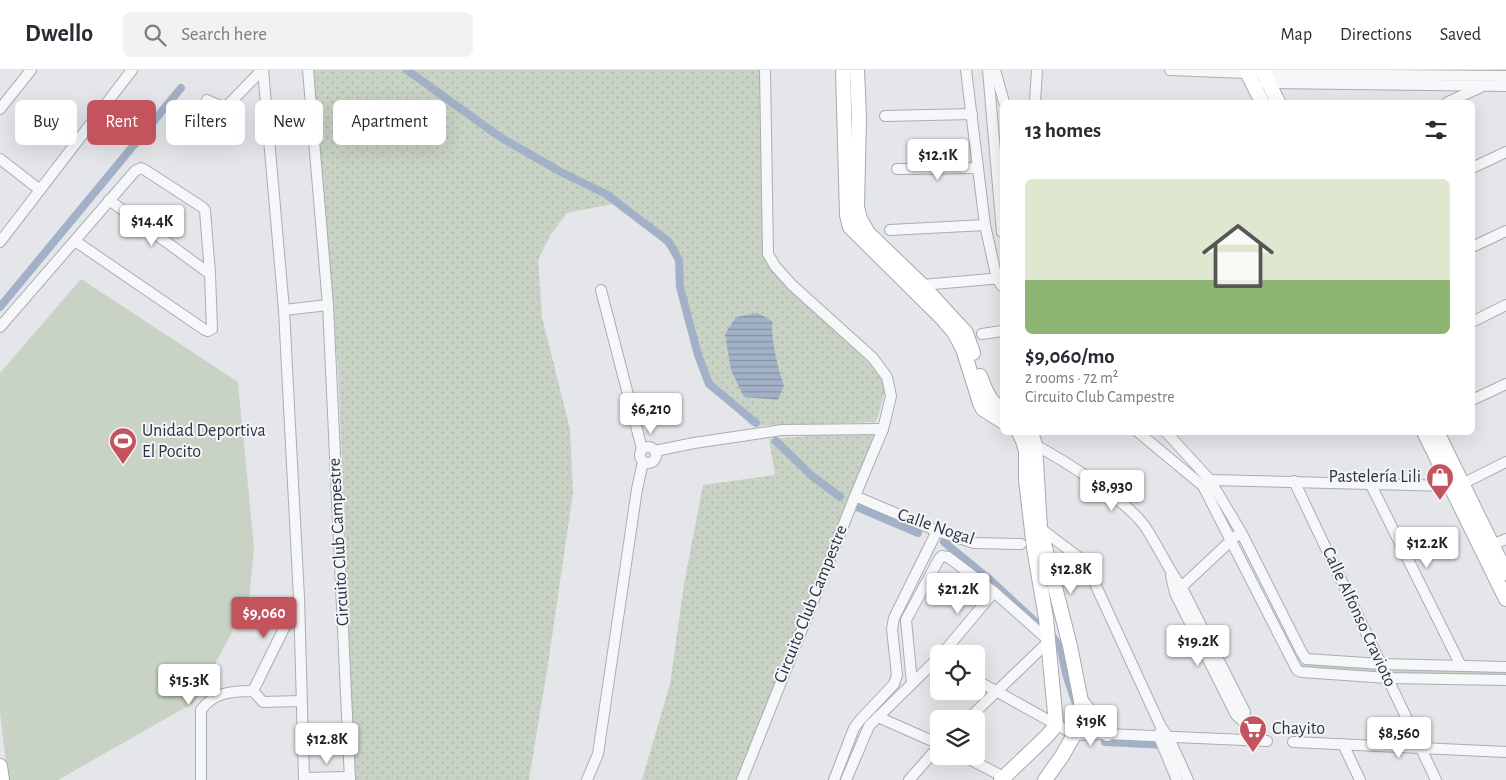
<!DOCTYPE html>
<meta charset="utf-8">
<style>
:root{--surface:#fff;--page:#f2f2f3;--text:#2b2b33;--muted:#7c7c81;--line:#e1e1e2;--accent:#c3545d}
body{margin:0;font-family:"Alegreya Sans",sans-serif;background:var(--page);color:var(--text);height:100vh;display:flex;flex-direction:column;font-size:19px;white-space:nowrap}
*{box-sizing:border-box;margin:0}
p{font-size:16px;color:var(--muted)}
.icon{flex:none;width:28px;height:28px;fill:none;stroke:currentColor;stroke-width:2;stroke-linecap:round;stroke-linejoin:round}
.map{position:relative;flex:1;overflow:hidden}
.drawer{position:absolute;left:1000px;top:30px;width:475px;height:335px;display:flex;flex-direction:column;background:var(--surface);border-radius:8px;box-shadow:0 5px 20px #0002}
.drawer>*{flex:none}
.top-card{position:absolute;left:15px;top:30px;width:475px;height:45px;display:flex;gap:10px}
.controls{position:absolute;left:930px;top:575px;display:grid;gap:10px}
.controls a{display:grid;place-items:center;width:55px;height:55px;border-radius:8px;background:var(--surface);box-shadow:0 5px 20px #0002;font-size:25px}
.price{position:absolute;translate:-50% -42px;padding:0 11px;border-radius:5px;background:#fff;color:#222;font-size:16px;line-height:32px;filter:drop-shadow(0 1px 2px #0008)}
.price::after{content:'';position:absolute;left:50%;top:30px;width:15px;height:11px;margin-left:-8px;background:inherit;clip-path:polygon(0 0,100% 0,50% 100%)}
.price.current{background:var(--accent);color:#fff}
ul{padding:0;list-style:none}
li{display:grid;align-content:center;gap:10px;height:265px;padding:0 25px}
li span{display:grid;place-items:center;height:155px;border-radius:8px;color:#555}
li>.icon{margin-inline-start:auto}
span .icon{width:90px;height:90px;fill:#fffc;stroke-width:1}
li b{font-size:21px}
h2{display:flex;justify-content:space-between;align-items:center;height:60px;padding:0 25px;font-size:21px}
.tag{padding:0 18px;border-radius:8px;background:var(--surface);box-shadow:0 5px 20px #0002;font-size:18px;line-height:45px}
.tag.current{background:var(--accent);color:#fff}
header{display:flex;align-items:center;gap:30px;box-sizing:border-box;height:70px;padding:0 25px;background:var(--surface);border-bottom:1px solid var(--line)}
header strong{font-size:24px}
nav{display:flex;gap:28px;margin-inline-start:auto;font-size:18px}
.search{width:350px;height:45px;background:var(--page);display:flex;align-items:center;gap:12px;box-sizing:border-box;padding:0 18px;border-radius:8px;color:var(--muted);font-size:19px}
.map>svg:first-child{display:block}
.grass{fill:url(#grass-dots);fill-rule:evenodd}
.garden{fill:#c8d3c5}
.water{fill:url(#water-rules)}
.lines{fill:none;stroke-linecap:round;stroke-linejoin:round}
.canal{stroke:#a2b1c7;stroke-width:8}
.minor-casing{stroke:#a9adb4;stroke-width:12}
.major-casing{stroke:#a4aab5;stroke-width:16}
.minor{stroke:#f6f7f9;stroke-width:10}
.major{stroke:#fff;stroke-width:14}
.labels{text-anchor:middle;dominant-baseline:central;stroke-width:4;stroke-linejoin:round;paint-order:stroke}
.poi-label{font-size:18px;fill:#2d3341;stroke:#f3f5f8;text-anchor:start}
.street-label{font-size:18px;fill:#2d3341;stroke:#f3f5f8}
</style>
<header>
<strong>Dwello</strong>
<div class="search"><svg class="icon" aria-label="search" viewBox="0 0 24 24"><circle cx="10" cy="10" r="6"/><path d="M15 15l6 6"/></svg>Search here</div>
<nav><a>Map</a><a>Directions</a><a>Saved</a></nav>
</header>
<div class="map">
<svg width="1506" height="710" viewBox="0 0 1506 710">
<defs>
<pattern id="grass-dots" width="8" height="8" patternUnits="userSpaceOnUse" patternTransform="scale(1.25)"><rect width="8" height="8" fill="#c8d3c5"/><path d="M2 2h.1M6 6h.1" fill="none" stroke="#acb6aa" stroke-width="1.8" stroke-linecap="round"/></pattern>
<pattern id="water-rules" width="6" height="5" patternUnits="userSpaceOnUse" patternTransform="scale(1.25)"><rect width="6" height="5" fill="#a2b1c7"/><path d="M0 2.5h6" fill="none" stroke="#8491a3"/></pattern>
</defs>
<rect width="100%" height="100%" fill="#e4e6ea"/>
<g class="grass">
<path d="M 311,0 L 760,0 L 765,178 L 800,226 L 870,294 L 884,312 L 884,325 L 876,352 L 752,356 L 708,315 L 692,270 L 674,187 L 657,164 L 613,134 L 567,143 L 551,164 L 538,190 L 542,247 L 570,359 L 573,423 L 548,594 L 529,710 L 353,710 L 348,531 L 338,300 ZM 758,243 L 772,251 C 772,274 777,294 784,316 L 778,330 Z"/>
<path d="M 869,361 L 874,363 L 874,366 L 736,710 L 642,710 L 670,614 L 684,514 L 703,415 L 775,405 L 769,369 Z"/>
</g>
<g class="garden">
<path d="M 81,209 L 238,312 L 254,478 L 249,530 L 195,632 L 58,710 L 8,710 L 0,642 L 0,303 Z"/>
<path d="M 1302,593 L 1380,596 L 1383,602 L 1299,599 Z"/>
<path d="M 1390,596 L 1506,600 L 1506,606 L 1393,603 Z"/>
</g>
<path class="water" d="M 758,243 L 772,251 C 772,274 777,294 784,316 L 778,330 L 744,327 L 731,300 L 725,264 L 736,247 Z"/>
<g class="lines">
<g class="canal">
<path d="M 407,0 L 500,67 L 561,102 L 606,124 L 669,172 L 679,190 L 680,217 L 698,285 L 709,314 L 756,353"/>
<path d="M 0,237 L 181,18"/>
<path d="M 776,371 L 811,405 L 840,427"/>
<path d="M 857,437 L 918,463"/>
<path d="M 944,472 L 988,508 L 1041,557"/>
<path d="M 1051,564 L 1061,579 L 1066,604 L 1075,631"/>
<path d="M 1105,672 L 1167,675"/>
</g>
<g class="minor-casing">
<g id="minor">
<path d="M 263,0 L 284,240 L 299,528 L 304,710"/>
<path d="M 308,0 L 328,235 L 350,710"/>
<path d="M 966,0 L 985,155 L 997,209 L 1002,216"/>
<path d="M 988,0 L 1002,162"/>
<path d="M 995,0 L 1004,32"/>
<path d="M 1170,0 L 1271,4 L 1506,6"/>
<path d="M 1265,13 L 1506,16"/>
<path d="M 207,30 L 221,36 L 228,35 L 262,0"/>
<path d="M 1035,32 L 1037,0"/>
<path d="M 1448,32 L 1479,18"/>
<path d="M 0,39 L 31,0"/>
<path d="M 885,46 L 972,44"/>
<path d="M 0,89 L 40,120"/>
<path d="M 1472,98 L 1506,82"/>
<path d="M 897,99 L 978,98"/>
<path d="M 109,130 L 210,204"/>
<path d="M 890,160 L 985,155"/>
<path d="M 0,172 L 132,0"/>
<path d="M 1472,177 L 1506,161"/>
<path d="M 922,215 L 1002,208"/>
<path d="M 601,220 L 642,379"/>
<path d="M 284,240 L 328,235"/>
<path d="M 1472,252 L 1506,235"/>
<path d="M 0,257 L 135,101 L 141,98 L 145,100 L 202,137 L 205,140 L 210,204 L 212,259 L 208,261 L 205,260 L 75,171"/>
<path d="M 982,264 L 1002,261"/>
<path d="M 1472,330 L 1506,314"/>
<path d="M 1138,362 L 1203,416 L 1297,600 L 1301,602 L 1388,608 L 1506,610"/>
<path d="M 1166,362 L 1210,410 L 1241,462 L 1301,581 L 1306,589 L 1381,594 L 1506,597"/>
<path d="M 1035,375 C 1064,390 1129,432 1146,458 C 1159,478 1168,499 1182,518 L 1245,642 L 1244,652"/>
<circle cx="648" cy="385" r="8"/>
<path d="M 655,381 L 694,373 L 782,360 L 883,359"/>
<path d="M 1294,411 L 1436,710"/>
<path d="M 1207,412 L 1210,410 L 1450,416 L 1470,410 L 1506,392"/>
<path d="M 1370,413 L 1461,596"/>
<path d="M 855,426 L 937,461 L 974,473 L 1021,474"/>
<path d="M 1040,458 L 1085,492 L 1161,657 L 1169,668 L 1188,710"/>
<path d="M 1492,475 L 1506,469"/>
<path d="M 1171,506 L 1175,523 L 1236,645 L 1244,652 L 1252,670"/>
<path d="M 1177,521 L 1236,466"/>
<path d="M 942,584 L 994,522"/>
<path d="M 976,610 L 1075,665 L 1107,664 L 1267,671"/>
<path d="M 912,613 L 906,550 L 939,489 L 942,486 L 948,487 L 994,522 L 1047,569"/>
<path d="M 253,621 L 298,530"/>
<path d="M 878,647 L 939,674"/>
<path d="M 968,649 L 1047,573"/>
<path d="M 1160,662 L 1159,667 L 1177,710"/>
<path d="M 1293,672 L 1506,682"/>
<path d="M 1343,674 L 1360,710"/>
<path d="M 963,686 L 1004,707"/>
<path d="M 304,708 L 350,707"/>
<path d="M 201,710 L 201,640 C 214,622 232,621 253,621 L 263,632 L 301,631"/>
<path d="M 587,710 L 598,684 L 637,419 L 643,392"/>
<path d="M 742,710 L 855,426 L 883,359 L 891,326 L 887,307 L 873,288 L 792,215 L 775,196 L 768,184 L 765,0"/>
<path d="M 834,710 L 854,658 L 860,650 L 894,614 L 897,605 L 892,559 L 894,548 L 937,461"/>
<path d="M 846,710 L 869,656 L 939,587"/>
<path d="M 909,710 L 939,676"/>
</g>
</g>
<g class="major-casing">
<g id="major">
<path d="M 843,0 L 847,145 L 850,157 L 940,246 L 954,262 L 963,279 L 980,333 L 983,339 L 1002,351"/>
<path d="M 857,0 L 859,47 L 857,137 L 860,149 L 868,163 L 922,215 L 966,263 L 973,283"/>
<path d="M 1246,0 L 1262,32"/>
<path d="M 1262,0 L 1278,32"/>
<path d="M 980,306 C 985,319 989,332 1002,339"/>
<path d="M 1031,362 L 1035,375 L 1040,458 L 1070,576 L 1081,631 L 1082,651 L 1062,686 L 1045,710"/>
<path d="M 1424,362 L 1506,529"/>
<path d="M 1437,362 L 1506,503"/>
<path d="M 1081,631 L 1107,664"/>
<path d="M 0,696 L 2,710"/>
<path d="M 1001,710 L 1046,667 L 1053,659 L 1056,654 L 1046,548 L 1034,478 L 1026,410 L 1026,381 L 1023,371 L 1019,362"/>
</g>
</g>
<use href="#minor" class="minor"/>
<use href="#major" class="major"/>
</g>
<defs>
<g id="stadium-pin" transform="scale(1.4375)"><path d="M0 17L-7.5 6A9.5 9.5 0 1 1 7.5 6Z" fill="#c3545d" stroke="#f3f5f8"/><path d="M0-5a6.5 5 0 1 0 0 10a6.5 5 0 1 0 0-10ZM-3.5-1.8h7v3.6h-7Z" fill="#fff"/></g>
<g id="shop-pin" transform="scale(1.4375)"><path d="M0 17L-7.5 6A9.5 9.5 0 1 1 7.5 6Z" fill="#c3545d" stroke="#f3f5f8"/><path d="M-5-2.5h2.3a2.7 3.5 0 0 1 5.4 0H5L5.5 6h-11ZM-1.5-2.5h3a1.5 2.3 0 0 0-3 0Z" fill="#fff"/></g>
<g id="supermarket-pin" transform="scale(1.4375)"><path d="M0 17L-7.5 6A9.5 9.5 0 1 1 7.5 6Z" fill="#c3545d" stroke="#f3f5f8"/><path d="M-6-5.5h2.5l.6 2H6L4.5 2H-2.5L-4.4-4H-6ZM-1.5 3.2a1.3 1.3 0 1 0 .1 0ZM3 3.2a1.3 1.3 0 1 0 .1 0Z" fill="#fff"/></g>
</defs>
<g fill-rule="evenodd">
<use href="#stadium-pin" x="123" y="371"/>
<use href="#shop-pin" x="1440" y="407"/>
<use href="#supermarket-pin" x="1253" y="659"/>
</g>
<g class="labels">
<g class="poi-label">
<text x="142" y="361">Unidad Deportiva<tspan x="142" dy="21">El Pocito</tspan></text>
<text x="1421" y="407" text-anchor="end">Pastelería Lili</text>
<text x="1272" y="659">Chayito</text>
</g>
<g class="street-label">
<text transform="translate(936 457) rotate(19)">Calle Nogal</text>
<text transform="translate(339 472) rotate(-93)">Circuito Club Campestre</text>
<text transform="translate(811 534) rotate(-68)">Circuito Club Campestre</text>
<text transform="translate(1359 547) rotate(65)">Calle Alfonso Cravioto</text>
</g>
</g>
</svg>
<div class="controls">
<a><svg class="icon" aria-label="locate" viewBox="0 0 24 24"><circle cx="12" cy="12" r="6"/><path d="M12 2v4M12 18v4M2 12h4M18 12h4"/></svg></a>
<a><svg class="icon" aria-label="layers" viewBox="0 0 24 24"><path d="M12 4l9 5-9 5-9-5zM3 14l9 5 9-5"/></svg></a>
</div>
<b class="price" style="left:938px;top:111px">$12.1K</b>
<b class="price" style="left:152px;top:177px">$14.4K</b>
<b class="price" style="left:651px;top:365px">$6,210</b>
<b class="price" style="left:1112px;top:442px">$8,930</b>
<b class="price" style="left:1427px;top:499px">$12.2K</b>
<b class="price" style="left:1071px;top:525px">$12.8K</b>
<b class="price" style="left:958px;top:545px">$21.2K</b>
<b class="price current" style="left:264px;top:569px">$9,060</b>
<b class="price" style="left:1198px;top:597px">$19.2K</b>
<b class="price" style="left:189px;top:636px">$15.3K</b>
<b class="price" style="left:1091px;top:677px">$19K</b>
<b class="price" style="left:1399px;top:689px">$8,560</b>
<b class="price" style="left:327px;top:695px">$12.8K</b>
<div class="top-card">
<a class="tag">Buy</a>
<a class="tag current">Rent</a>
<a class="tag">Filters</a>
<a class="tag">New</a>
<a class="tag">Apartment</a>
</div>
<section class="drawer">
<h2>13 homes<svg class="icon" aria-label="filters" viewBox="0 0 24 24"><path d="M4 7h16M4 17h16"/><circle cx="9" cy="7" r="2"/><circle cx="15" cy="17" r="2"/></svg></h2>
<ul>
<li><span style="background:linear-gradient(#dfe7d0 65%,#8fb573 0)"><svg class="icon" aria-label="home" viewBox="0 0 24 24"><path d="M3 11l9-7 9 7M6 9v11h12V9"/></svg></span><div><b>$9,060/mo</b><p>2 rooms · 72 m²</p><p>Circuito Club Campestre</p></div></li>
</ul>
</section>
</div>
